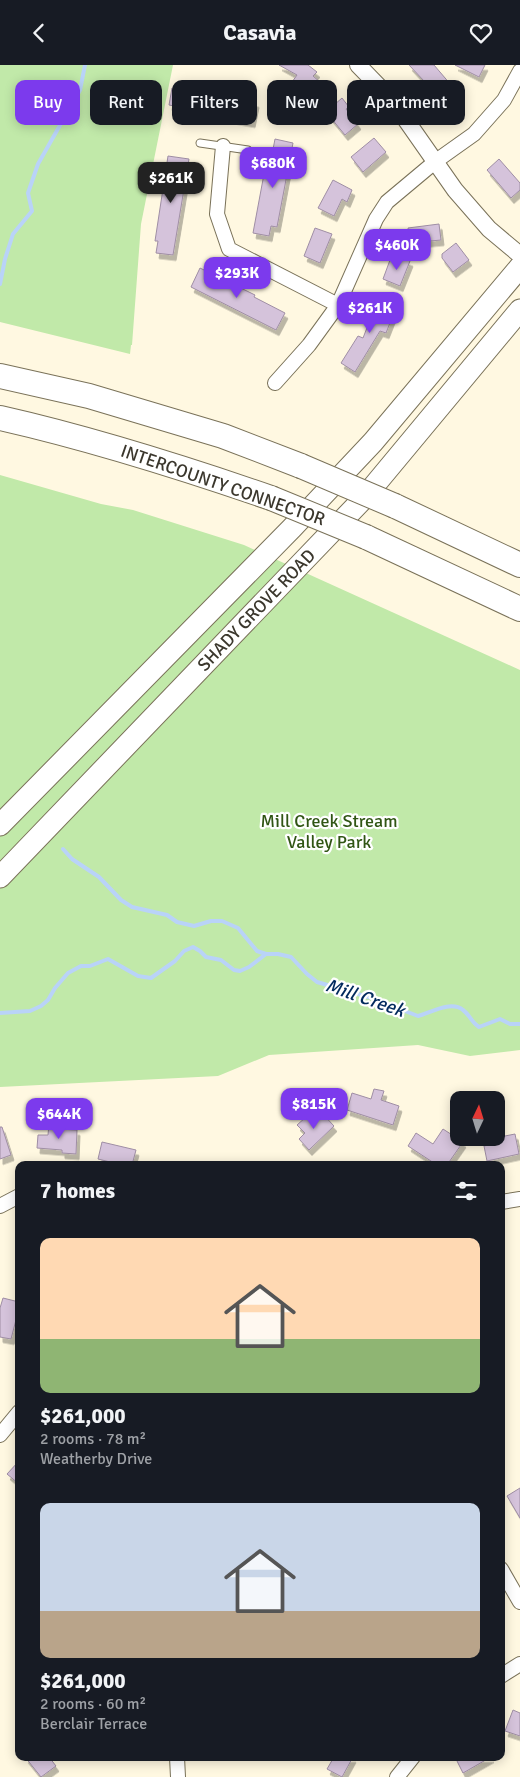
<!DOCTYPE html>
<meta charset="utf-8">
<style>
:root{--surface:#171b24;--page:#20242c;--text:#f1f3f6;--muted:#9ea1a6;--accent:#7c3aed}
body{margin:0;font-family:Signika,sans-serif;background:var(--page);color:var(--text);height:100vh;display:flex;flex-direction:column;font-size:19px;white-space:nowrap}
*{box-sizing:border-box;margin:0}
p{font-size:16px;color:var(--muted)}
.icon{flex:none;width:28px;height:28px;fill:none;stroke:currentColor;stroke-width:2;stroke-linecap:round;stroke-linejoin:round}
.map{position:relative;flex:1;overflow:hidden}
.drawer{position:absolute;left:15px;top:1096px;width:490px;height:600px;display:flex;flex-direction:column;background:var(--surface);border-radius:10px;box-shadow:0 2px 12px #0003}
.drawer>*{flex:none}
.top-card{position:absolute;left:15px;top:15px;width:490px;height:45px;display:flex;gap:10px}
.needle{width:32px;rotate:4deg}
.fabs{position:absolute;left:450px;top:1026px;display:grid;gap:10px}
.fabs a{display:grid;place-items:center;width:55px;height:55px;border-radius:10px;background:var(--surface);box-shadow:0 2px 12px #0003;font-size:25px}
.price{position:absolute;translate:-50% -42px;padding:0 11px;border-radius:10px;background:var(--accent);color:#fff;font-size:16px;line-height:32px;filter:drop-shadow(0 1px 2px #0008)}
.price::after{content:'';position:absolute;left:50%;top:30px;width:15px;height:11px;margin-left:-8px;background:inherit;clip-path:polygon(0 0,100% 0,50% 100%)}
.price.current{background:#222;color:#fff}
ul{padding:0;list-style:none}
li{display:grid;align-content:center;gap:10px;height:265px;padding:0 25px}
li span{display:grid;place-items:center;height:155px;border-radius:10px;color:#555}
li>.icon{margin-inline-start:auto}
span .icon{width:90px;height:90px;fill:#fffc;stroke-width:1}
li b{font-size:21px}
h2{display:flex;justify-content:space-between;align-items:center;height:60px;padding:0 25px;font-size:21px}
.chip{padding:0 18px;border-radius:10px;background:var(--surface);box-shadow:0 2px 12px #0003;font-size:18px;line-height:45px}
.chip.current{background:var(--accent);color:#fff}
header{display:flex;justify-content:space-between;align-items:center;height:65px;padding:0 25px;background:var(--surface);font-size:22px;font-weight:700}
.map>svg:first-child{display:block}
.green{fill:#c1e9a9}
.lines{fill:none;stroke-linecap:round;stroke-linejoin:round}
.stream{stroke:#b9d3f8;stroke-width:4}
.building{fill:#d5c3db;stroke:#9f8ea4;filter:url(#shadow)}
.service-casing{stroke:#7a7259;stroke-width:9}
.minor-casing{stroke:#7a7259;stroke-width:16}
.tertiary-casing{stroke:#7a7259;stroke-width:18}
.primary-casing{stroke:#7a7259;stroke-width:23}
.motorway-casing{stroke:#7a7259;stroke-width:26}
.service{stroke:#fff;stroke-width:7}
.minor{stroke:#fff;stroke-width:14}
.tertiary{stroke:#fff;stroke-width:16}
.primary{stroke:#fff;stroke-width:21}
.motorway{stroke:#fff;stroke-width:24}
.motorway-bridge-casing{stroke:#7a7259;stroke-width:26;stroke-linecap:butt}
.motorway-bridge{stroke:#fff;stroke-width:24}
.labels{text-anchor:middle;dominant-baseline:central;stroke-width:4.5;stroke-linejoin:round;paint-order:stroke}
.street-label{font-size:18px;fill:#3b372d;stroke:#fff}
.park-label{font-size:18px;fill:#305514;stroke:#fff}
.water-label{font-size:19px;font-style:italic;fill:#012a5d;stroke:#fff}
</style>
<header><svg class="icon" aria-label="back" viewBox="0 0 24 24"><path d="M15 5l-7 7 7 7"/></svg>Casavia<svg class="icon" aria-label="heart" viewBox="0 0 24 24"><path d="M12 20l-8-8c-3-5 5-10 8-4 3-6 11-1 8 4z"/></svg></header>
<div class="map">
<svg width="520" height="1712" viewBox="0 0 520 1712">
<defs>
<filter id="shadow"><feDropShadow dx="3" dy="5.5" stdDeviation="0" flood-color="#0004"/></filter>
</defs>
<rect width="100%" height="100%" fill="#fff8e1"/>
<g class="green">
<path d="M 0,0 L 173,0 L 141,159 L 132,280 L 131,280 L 130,289 L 0,257 Z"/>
<path d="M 0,410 L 101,439 L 133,445 L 244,480 L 520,605 L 520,985 L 470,991 L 418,980 L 269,990 L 218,1011 L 0,1022 Z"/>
</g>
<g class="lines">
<g class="stream">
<path d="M 0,219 L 5,194 L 13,169 L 32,146 L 28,128 L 38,99 L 80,25 L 85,0"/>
<path d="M 63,784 L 72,794 L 99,812 L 121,835 L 132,842 L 167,850 L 177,857 L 194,861 L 211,856 L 222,856 L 238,863 L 257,886 L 266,889 L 278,889 L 291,892 L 307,909 L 317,917 L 368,932 L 418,951 C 430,948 451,935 463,945 C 470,950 471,957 479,962 L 500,954 L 510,959 L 520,959"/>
<path d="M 0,948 L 30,946 L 41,941 L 48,935 L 55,923 L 68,908 L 81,901 L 90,901 L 108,894 L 138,911 L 151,913 L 175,896 L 184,886 L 193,882 L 200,886 L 206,892 L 221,895 L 234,905 L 240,906 L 249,902 L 266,889"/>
</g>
</g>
<g class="building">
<path d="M 279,0 L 308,0 L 317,7 L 313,11 L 327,23 L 315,36 L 292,17 L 297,10 Z"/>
<path d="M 409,0 L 434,0 L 457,27 L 441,40 L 423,17 L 424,16 Z"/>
<path d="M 455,0 L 485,0 L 479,12 Z"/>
<path d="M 172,23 L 183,25 L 183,23 L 256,37 L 252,57 L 204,48 L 204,50 L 192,48 L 193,45 L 169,40 Z"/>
<path d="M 342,33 L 349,42 L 346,44 L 358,59 L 345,70 L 326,47 Z"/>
<path d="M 374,73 L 386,87 L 363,107 L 351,92 Z"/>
<path d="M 275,74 L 293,78 L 277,162 L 271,161 L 269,171 L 253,168 L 264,109 L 268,110 Z"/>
<path d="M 168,91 L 189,94 L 173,190 L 156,188 L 158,176 L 155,176 Z"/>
<path d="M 499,94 L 520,118 L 520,125 L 511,133 L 487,105 Z"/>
<path d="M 333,115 L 352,125 L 347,137 L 342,134 L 334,151 L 318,143 Z"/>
<path d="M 439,159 L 441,175 L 410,178 L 408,163 Z"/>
<path d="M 315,163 L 332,169 L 320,198 L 304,191 Z"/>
<path d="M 456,178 L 469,195 L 453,207 L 442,193 L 442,189 Z"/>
<path d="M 397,191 L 410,196 L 400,221 L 383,214 L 390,195 L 394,197 Z"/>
<path d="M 200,203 L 255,230 L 254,232 L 285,248 L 276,265 L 191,222 Z"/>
<path d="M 379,232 L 397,240 L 386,268 L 380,266 L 355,307 L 341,298 L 358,271 L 363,273 Z"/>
<path d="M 374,1024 L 384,1026 L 381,1035 L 399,1041 L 393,1060 L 347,1045 L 352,1028 L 371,1034 Z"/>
<path d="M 320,1046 L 334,1061 L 309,1085 L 299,1074 L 305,1068 L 297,1060 L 306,1052 L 310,1056 Z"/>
<path d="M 49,1058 L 60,1058 L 59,1064 L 77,1065 L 76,1089 L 62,1088 L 62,1085 L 37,1083 L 38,1070 L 48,1070 Z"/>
<path d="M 0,1062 L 2,1062 L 11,1090 L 0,1094 Z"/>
<path d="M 443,1064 L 463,1077 L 447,1100 L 437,1100 L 408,1081 L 416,1068 L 433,1079 Z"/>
<path d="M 515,1069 L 519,1089 L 487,1096 L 484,1081 L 492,1079 L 490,1074 Z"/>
<path d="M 102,1077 L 136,1085 L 132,1100 L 122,1100 L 98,1094 Z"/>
<path d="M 3,1233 L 19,1237 L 19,1252 L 17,1251 L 11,1274 L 0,1272 L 0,1243 Z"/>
<path d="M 19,1396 L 19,1419 L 7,1409 Z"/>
<path d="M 520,1423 L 520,1453 L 507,1431 Z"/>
<path d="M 513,1645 L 520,1648 L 520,1671 L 505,1666 Z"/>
<path d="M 25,1692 L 49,1692 L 56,1701 L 41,1712 Z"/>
<path d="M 334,1692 L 353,1692 L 342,1712 L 327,1704 Z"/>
<path d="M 455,1692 L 491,1692 L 463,1708 Z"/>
</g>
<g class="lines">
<g class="service-casing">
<path id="service" d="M 200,78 L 248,85"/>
</g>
<g class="minor-casing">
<g id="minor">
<path d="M 223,81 L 217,149 L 229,184 L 338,240"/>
<path d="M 275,318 L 309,280 L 338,240 L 376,154 L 387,137 L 436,96 L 474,69 L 504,35 L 520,6"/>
<path d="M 501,1137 L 520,1134"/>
<path d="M 0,1141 L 19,1131"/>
<path d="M 0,1370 L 19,1347"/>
<path d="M 501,1504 L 520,1537"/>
<path d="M 501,1611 L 520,1599"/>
<path d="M 177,1692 L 178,1712"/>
<path d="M 397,1712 L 413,1692"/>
</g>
</g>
<g class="tertiary-casing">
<path id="tertiary" d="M 358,0 L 392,35 L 455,125 L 489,164 L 520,190"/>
</g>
<g class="primary-casing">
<g id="primary">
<path d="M 0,760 L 292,463 L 373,377 L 520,202"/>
<path id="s1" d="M 0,812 L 363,434 L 520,245"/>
</g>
</g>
<g class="motorway-casing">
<g id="motorway">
<path d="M 0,311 L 89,331 L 223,371 L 301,401"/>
<path d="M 0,353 C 93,374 181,402 271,433"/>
<path d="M 395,441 L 520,500"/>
<path d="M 366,472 L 520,544"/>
</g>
</g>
<use href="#service" class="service"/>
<use href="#minor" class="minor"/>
<use href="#tertiary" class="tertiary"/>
<use href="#primary" class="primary"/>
<use href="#motorway" class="motorway"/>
<g class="motorway-bridge-casing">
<g id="motorway-bridge">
<path d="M 301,401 L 395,441"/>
<path d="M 271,433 L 366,472"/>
</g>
</g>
<use href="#motorway-bridge" class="motorway-bridge"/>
</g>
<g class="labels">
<g class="street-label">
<text transform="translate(223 420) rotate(19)">INTERCOUNTY CONNECTOR</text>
<text stroke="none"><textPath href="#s1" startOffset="370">SHADY GROVE ROAD</textPath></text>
</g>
<g class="park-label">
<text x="329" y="756">Mill Creek Stream<tspan x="329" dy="21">Valley Park</tspan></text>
</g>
<g class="water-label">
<text transform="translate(365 933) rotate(19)">Mill Creek</text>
</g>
</g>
</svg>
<div class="fabs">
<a><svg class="needle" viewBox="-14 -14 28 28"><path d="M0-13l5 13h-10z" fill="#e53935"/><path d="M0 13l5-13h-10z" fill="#9ea1a6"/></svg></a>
</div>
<b class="price" style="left:273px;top:124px">$680K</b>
<b class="price current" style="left:171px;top:139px">$261K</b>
<b class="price" style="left:397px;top:206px">$460K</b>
<b class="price" style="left:237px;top:234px">$293K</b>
<b class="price" style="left:370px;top:269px">$261K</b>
<b class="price" style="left:314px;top:1065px">$815K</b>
<b class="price" style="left:59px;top:1075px">$644K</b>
<div class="top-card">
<a class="chip current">Buy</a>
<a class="chip">Rent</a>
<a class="chip">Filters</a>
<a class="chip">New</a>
<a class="chip">Apartment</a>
</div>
<section class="drawer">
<h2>7 homes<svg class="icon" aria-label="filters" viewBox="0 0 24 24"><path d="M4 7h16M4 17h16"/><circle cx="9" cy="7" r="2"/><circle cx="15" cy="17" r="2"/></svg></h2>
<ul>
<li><span style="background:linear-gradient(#ffd9b3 65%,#8fb573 0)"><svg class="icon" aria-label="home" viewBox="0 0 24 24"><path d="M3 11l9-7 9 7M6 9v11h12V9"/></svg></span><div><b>$261,000</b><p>2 rooms · 78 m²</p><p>Weatherby Drive</p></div></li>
<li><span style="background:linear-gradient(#c9d6e8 70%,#b9a48a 0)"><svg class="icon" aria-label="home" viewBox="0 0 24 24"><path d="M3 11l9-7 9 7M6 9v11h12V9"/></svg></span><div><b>$261,000</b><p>2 rooms · 60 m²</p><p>Berclair Terrace</p></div></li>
</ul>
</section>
</div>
